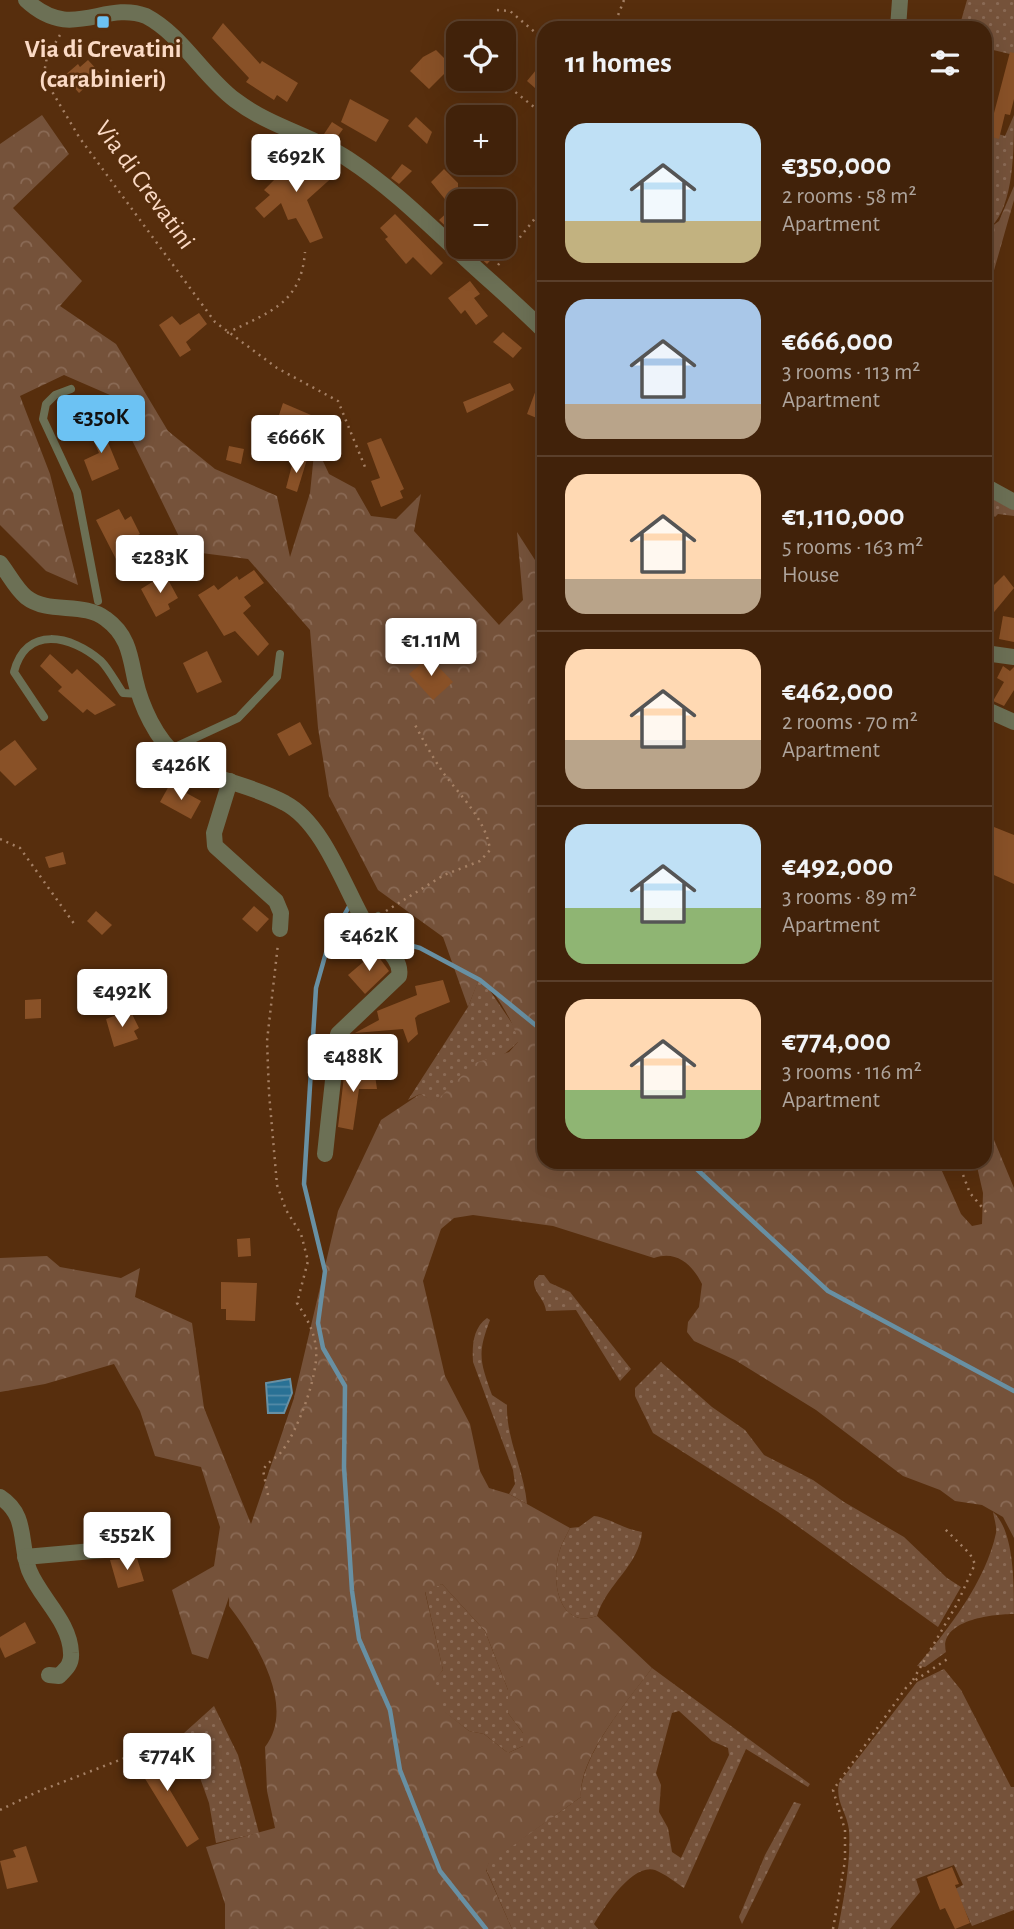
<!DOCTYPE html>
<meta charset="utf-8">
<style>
:root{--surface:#41220a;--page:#4c2f18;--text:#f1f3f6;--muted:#aea49c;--line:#5a3f2b;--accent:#6cc2f3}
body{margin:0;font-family:"Alegreya Sans",sans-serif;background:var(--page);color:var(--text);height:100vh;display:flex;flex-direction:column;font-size:26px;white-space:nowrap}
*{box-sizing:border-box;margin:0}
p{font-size:23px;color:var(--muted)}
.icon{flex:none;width:38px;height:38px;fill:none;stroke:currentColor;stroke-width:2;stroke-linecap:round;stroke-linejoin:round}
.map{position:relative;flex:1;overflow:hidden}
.details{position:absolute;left:537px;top:21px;width:455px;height:1148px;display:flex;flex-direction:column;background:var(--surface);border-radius:21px;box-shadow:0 7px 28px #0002,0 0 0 2px var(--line)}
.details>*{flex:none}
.controls{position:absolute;left:446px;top:21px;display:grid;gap:14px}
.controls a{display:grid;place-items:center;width:70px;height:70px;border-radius:14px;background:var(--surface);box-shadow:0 7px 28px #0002,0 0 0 2px var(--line);font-size:35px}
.price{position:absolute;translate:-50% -60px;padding:0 16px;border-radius:7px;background:#fff;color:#222;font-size:23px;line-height:46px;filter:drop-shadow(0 2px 4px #0008)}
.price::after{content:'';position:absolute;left:50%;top:42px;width:21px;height:16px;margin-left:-10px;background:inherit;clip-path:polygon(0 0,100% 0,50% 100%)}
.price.active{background:var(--accent);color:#111}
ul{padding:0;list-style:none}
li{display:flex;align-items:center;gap:21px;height:175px;padding:0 28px}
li+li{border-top:2px solid var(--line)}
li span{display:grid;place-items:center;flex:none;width:196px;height:140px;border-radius:21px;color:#555}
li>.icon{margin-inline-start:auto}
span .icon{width:84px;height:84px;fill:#fffc;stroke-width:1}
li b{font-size:30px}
h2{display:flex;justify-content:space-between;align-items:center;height:84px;padding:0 28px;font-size:30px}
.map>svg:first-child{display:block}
.green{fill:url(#green-dots);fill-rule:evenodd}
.forest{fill:url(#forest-crowns);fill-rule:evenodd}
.water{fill:url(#water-rules);stroke:#6890a3;stroke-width:2}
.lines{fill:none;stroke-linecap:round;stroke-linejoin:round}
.stream{stroke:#6890a3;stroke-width:4.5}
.building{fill:#895127}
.path{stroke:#a58065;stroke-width:2.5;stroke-dasharray:2 5;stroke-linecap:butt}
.service{stroke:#6c7055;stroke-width:8}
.minor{stroke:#6c7055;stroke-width:16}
.poi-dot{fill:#6cc2f3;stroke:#572e0d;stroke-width:2.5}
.labels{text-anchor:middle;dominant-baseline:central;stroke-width:5;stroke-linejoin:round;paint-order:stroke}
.poi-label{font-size:26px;font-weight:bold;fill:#fbdac5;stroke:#572e0d}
.street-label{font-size:26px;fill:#fbdac5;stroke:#572e0d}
</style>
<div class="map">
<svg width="1014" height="1929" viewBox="0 0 1014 1929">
<defs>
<pattern id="green-dots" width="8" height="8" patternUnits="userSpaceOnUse" patternTransform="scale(1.75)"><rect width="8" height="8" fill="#75523a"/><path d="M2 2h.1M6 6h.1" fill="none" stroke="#8a6a55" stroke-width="1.8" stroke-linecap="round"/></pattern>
<pattern id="forest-crowns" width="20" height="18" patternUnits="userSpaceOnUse" patternTransform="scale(1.75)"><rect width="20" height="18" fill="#75523a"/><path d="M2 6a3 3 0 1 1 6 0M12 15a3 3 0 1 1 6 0" fill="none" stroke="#8a6a55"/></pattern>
<pattern id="water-rules" width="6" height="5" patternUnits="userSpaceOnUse" patternTransform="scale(1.75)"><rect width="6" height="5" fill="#297195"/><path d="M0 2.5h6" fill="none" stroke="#548ba7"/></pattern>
</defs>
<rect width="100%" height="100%" fill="#572e0d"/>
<g class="green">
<path d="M 967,0 L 1014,0 L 1014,55 L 985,48 L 985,28 L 959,28 Z"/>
<path d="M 1014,115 C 1014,149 1014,205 991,227 L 985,225 L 985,130 L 1005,136 Z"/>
<path d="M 985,495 L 1014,510 L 1014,516 L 998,514 L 995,517 L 985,507 Z"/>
<path d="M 480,976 L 518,1032 L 518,1042 C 494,1067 459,1074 435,1103 L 420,1094 L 408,1100 L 468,1007 Z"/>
<path d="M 539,1275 L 544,1275 L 550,1283 L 570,1292 L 631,1369 L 620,1381 L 576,1310 L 546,1311 C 545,1299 533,1292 534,1281 Z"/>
<path d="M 487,1318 L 490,1320 C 477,1354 480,1361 492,1395 L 507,1405 C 506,1439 524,1470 527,1504 L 509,1494 L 515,1484 L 513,1470 L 473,1362 C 472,1345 473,1328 487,1318 Z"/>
<path d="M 661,1362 L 712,1407 L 745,1430 L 764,1455 L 813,1480 L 844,1502 L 904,1537 L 947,1578 L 961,1587 L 938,1627 L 778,1512 L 653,1433 L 635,1396 L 635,1388 Z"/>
<path d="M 993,1512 C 1014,1530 1014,1582 1014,1614 C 993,1614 938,1620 946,1652 L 925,1667 L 917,1666 C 948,1630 986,1581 996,1533 C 997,1527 994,1518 993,1512 Z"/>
<path d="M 594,1516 C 610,1518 623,1529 642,1532 C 639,1566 607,1583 597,1616 C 558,1630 551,1580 559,1553 C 561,1545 566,1536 570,1528 L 579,1527 Z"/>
<path d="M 442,1584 L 485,1631 L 508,1690 L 508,1713 L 523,1733 L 523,1746 L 508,1753 L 484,1734 L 469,1731 L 443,1711 L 434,1680 L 443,1670 L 425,1591 Z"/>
<path d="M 652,1668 L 810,1784 L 808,1787 L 746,1749 L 684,1888 C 675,1882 665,1874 655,1870 C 632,1863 604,1908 594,1924 L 598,1929 L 512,1929 L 486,1869 L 489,1862 L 581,1797 C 579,1757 628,1700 652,1668 ZM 679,1711 L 712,1741 L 728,1748 L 729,1755 L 681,1858 L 672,1852 L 668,1828 L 659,1812 L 661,1785 L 656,1773 L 672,1713 Z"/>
<path d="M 944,1669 L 961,1690 L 1011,1787 L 1014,1787 L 1014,1910 L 972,1926 L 955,1889 L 963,1885 L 954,1865 L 916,1879 L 920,1892 L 890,1929 L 838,1929 C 844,1897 851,1863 849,1830 C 847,1812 835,1802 839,1783 L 917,1682 Z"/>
<path d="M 214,1706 L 238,1755 L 259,1833 L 216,1843 L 209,1803 L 184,1733 Z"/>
<path d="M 794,1802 L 801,1804 L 742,1924 L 739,1917 L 765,1855 Z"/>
</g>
<g class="forest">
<path d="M 42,115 L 69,154 L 13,208 L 82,281 L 60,306 L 116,344 L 168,431 L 215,469 L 277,496 L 290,557 L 310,493 L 315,444 L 329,474 L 355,488 L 371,516 L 396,519 L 421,494 L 414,531 L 499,625 L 523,600 L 517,532 L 544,574 L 544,1162 L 938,1162 L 961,1214 L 972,1226 L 982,1224 L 983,1193 L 976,1162 L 985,1162 L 985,1098 L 988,1097 L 992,1135 L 1014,1188 L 1014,1538 L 1003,1517 L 982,1505 L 955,1501 L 940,1490 L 903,1476 L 816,1410 L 735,1360 L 694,1341 L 687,1332 L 688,1322 L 699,1307 L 702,1284 C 692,1264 676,1250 654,1258 L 553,1226 L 473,1215 L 454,1218 L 441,1229 L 423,1281 L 445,1376 L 470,1424 L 480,1471 L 489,1488 L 509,1494 L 570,1528 C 566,1536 561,1545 559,1553 C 551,1580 558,1630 597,1616 L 652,1668 C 629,1700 578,1757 581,1797 L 489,1863 L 486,1870 L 512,1929 L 225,1929 L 225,1904 L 206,1847 L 275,1828 L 267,1791 L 265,1747 C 297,1706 255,1640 229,1606 L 229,1597 L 208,1659 L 192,1654 L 172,1590 L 214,1566 L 220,1527 L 201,1467 L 155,1456 L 140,1411 L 114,1364 L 45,1384 L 0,1392 L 0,1258 L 47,1256 L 60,1267 L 121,1278 L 140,1268 L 135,1297 L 192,1323 L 204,1408 L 251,1524 L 294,1398 L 338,1211 L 381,1120 L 420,1094 L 435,1102 L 475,1063 L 509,1052 L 518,1042 C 517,1026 492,987 480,977 L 468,1007 L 443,937 L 378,890 L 329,796 L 318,728 L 310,630 L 248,559 L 186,551 L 110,395 L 64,375 L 20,396 L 50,474 L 78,585 L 46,571 L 0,525 L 0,144 ZM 442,1584 L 485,1631 L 508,1690 L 508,1713 L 523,1733 L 523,1746 L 508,1753 L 484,1734 L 469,1731 L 444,1711 L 435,1680 L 443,1670 L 425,1592 Z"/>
<path d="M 1014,186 L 1014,200 L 985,302 L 985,225 L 991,227 L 999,221 Z"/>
</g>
<path class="water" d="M 290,1379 L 292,1393 L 284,1413 L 268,1413 L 266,1383 Z"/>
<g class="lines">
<g class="stream">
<path d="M 351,903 L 329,942 L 316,988 L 304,1184 L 325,1271 L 318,1323 L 323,1348 L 345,1386 L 344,1467 L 352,1591 L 359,1639 L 390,1710 L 400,1770 L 440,1871 L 486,1929"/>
<path d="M 382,934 L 394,941 L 420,948 L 480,980 L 544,1032"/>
<path d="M 689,1162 L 828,1291 L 1014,1391"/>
</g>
</g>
<g class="building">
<path d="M 223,23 L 260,64 L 262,61 L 298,83 L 287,102 L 277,95 L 274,100 L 246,82 L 249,78 L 212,38 Z"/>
<path d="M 436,50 L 452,66 L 429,89 L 410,71 L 423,57 Z"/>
<path d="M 1010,52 L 1014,53 L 1014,99 L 1010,115 L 1005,114 L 999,139 L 988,136 Z"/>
<path d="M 88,60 L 100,73 L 79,93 L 64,76 L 78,64 L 80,67 Z"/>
<path d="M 536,70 L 544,77 L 544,96 L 527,81 Z"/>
<path d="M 350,99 L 389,120 L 376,142 L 341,122 Z"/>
<path d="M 416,117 L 432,132 L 427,144 L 408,126 Z"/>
<path d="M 332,122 L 343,129 L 335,140 L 324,134 Z"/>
<path d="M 289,153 L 314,177 L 327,165 L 336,174 L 307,200 L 323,238 L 310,243 L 296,218 L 288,220 L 281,203 L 264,218 L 255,208 L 270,195 L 264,190 L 278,176 L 273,171 Z"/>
<path d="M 402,164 L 412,171 L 399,184 L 391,178 Z"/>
<path d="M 444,169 L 458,183 L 458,238 L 439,220 L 452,208 L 431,182 Z"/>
<path d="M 395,214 L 443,263 L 431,275 L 413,257 L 406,264 L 385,239 L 388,237 L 380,228 Z"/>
<path d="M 468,247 L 503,247 L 487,264 Z"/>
<path d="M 470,281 L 480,294 L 474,298 L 488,316 L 476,325 L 465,310 L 461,314 L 448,298 Z"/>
<path d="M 199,313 L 207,324 L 186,342 L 191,350 L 180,357 L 159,325 L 172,316 L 180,325 Z"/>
<path d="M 503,332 L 522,348 L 513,358 L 493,342 Z"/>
<path d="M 543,371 L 544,371 L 544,421 L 527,414 Z"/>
<path d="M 510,383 L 514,390 L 467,413 L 463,402 Z"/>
<path d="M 283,403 L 311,415 L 305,433 L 276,424 Z"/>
<path d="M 100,423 L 119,469 L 92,481 L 84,460 L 99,453 L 88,428 Z"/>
<path d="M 381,438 L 404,489 L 400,491 L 403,498 L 381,507 L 371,481 L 380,478 L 367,443 Z"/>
<path d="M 229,446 L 244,449 L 241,464 L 226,460 Z"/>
<path d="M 308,456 L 297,492 L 286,488 L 292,465 Z"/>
<path d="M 119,509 L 125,520 L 131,516 L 140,534 L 134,537 L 140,550 L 117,561 L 96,520 Z"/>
<path d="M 254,570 L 264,583 L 244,597 L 251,606 L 243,613 L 269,644 L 258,656 L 235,631 L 224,636 L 198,595 L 214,585 L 218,590 L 237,576 L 239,580 Z"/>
<path d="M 165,574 L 178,598 L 168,604 L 170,609 L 156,617 L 141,589 Z"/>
<path d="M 1004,575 L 1014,588 L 985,623 L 985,594 Z"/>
<path d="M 1003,616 L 1014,618 L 1014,642 L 999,639 Z"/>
<path d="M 207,651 L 222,682 L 197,693 L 183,663 Z"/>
<path d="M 50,654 L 72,674 L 77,669 L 116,705 L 95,715 L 87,709 L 83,713 L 58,691 L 62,687 L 40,666 Z"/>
<path d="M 429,657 L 453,682 L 433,700 L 409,674 Z"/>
<path d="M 1003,666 L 1010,671 L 1014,667 L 1014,690 L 1004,706 L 993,701 L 1004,682 L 997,678 Z"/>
<path d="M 300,722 L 312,744 L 289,756 L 277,734 Z"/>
<path d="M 15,740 L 37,769 L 15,786 L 0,771 L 0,751 Z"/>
<path d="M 170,784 L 201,801 L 191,819 L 160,802 Z"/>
<path d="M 994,827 L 1014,835 L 1014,884 L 985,871 L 985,848 Z"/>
<path d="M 63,852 L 66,864 L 49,868 L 45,857 Z"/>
<path d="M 254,906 L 269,919 L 257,932 L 242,919 Z"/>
<path d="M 96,911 L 112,925 L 102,935 L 87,921 Z"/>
<path d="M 375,952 L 389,971 L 365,994 L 348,975 Z"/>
<path d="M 443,980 L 450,1002 L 418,1015 L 415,1018 L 418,1034 L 408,1043 L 403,1029 L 355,1033 L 379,1020 L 377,1011 L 417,995 L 415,986 Z"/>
<path d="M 41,999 L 41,1018 L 25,1019 L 25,1000 Z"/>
<path d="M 119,1014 L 120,1017 L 132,1014 L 139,1028 L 134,1031 L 138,1039 L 114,1047 L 106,1019 Z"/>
<path d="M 364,1067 L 365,1075 L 375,1075 L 377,1089 L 359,1089 L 353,1130 L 338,1127 L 345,1068 Z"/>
<path d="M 250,1238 L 251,1256 L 238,1257 L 237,1239 Z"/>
<path d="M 221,1282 L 257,1283 L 255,1321 L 226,1320 L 226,1309 L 221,1309 Z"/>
<path d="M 126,1526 L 128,1537 L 110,1539 L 108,1528 Z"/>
<path d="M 137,1558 L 144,1581 L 118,1588 L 110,1560 Z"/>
<path d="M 25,1622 L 36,1643 L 5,1658 L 0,1647 L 0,1637 Z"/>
<path d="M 163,1749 L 176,1772 L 164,1780 L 199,1839 L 187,1847 L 136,1764 Z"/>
<path d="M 26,1846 L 38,1882 L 7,1889 L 0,1861 L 16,1857 L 13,1850 Z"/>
<path d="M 952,1867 L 959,1884 L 955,1885 L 970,1923 L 955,1929 L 945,1908 L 940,1910 L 927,1877 Z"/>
</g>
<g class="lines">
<g class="path">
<path d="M 497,10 L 510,11 L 544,40"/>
<path d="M 613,28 L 624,0"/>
<path d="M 60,35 L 47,57 L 44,73 L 50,88 L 79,137 L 215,322 L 277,368 L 338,401 L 365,467"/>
<path d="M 458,68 L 458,67"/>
<path d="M 499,79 L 544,115"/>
<path d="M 498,265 L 544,207"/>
<path d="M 227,333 C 269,312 301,304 305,252"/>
<path d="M 0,839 L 20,848 L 75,925"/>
<path d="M 386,911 L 444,875 L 480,861 L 490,850 C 486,819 460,796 442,771 C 432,756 423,740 414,723"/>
<path d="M 958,1162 L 970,1193 L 986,1212"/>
<path d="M 268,1495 L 263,1470 C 268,1461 276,1459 282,1451 C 298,1430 319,1374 316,1348 C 314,1330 306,1317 297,1303 L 308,1261 L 301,1234 L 286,1210 L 277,1185 L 269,1093 L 267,1041 L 278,944"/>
<path d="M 913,1680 L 957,1604 L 975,1564 L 970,1554 L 944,1528"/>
<path d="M 0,1810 L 37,1792 L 156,1746"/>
<path d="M 833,1929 L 845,1861 L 845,1830 L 833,1790 L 908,1685 L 949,1658"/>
</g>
<g class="service">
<path d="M 71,389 L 55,395 L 46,404 L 43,419 L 77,492 L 98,601"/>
<path d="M 44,717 L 14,672 C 26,625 71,635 101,661 C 109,669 116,683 123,693 L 139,694"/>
<path d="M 171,749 L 238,718 L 277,677 L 280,654"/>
<path d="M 366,924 L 378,916"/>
</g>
<g class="minor">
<path d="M 26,0 C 72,43 103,0 146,16 C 182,35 203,76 235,100 C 272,128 312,135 348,159 C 391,187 428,224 466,259 C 492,283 519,306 544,331"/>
<path d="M 898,28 L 900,0"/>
<path d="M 985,486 L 1014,502"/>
<path d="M 0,563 C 8,573 16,589 26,597 C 49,615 83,601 106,619 C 128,635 130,655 135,679 C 141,706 156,739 178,757 C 209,781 252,784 285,803 C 325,824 346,893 369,930 C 379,944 403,958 399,976 L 338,1034 L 325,1154"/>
<path d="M 985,653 L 1014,657"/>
<path d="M 985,709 L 1014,722"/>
<path d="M 230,781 L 214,833 L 215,846 L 276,901 L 281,913 L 280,929"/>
<path d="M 0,1497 C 28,1515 19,1542 29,1570 C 40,1598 70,1621 71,1653 C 72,1664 66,1669 59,1676 L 49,1675"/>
<path d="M 25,1557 L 138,1547"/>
</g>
</g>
<rect class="poi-dot" x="96" y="15" width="14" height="14" rx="3.5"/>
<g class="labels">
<g class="poi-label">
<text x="103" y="49">Via di Crevatini<tspan x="103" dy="30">(carabinieri)</tspan></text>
</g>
<g class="street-label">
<text transform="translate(145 185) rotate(54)">Via di Crevatini</text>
</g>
</g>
</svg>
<div class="controls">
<a><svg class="icon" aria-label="locate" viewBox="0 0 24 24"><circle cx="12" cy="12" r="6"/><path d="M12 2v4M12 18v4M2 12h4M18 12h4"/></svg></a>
<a>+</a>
<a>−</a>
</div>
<b class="price" style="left:296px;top:194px">€692K</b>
<b class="price active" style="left:101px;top:455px">€350K</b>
<b class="price" style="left:296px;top:475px">€666K</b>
<b class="price" style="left:160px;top:595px">€283K</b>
<b class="price" style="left:431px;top:678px">€1.11M</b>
<b class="price" style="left:181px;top:802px">€426K</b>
<b class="price" style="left:369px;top:973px">€462K</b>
<b class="price" style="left:122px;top:1029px">€492K</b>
<b class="price" style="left:353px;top:1094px">€488K</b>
<b class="price" style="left:127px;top:1572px">€552K</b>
<b class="price" style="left:167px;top:1793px">€774K</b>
<section class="details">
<h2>11 homes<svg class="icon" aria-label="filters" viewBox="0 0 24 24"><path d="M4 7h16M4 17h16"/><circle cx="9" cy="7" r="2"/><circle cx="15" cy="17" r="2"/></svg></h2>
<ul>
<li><span style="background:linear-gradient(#bfe0f5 70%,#c2b280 0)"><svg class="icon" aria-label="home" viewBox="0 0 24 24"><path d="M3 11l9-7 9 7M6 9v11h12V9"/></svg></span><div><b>€350,000</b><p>2 rooms · 58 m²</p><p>Apartment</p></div></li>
<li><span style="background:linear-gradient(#a9c7e8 75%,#b9a48a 0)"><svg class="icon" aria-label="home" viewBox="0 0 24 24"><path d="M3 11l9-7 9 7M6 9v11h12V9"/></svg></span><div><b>€666,000</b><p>3 rooms · 113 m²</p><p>Apartment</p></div></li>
<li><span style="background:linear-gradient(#ffd9b3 75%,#b9a48a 0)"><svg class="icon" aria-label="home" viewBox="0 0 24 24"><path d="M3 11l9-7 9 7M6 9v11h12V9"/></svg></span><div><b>€1,110,000</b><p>5 rooms · 163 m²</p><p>House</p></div></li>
<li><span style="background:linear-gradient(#ffd9b3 65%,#b9a48a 0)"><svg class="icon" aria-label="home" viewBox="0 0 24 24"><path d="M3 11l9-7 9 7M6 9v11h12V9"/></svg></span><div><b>€462,000</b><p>2 rooms · 70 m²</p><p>Apartment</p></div></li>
<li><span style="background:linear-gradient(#bfe0f5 60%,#8fb573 0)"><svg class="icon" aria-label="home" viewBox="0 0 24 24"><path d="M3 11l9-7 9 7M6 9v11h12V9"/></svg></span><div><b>€492,000</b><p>3 rooms · 89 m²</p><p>Apartment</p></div></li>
<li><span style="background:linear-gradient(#ffd9b3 65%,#8fb573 0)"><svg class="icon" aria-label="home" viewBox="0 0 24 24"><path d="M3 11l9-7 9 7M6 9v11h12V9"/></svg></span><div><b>€774,000</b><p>3 rooms · 116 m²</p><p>Apartment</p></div></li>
</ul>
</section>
</div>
